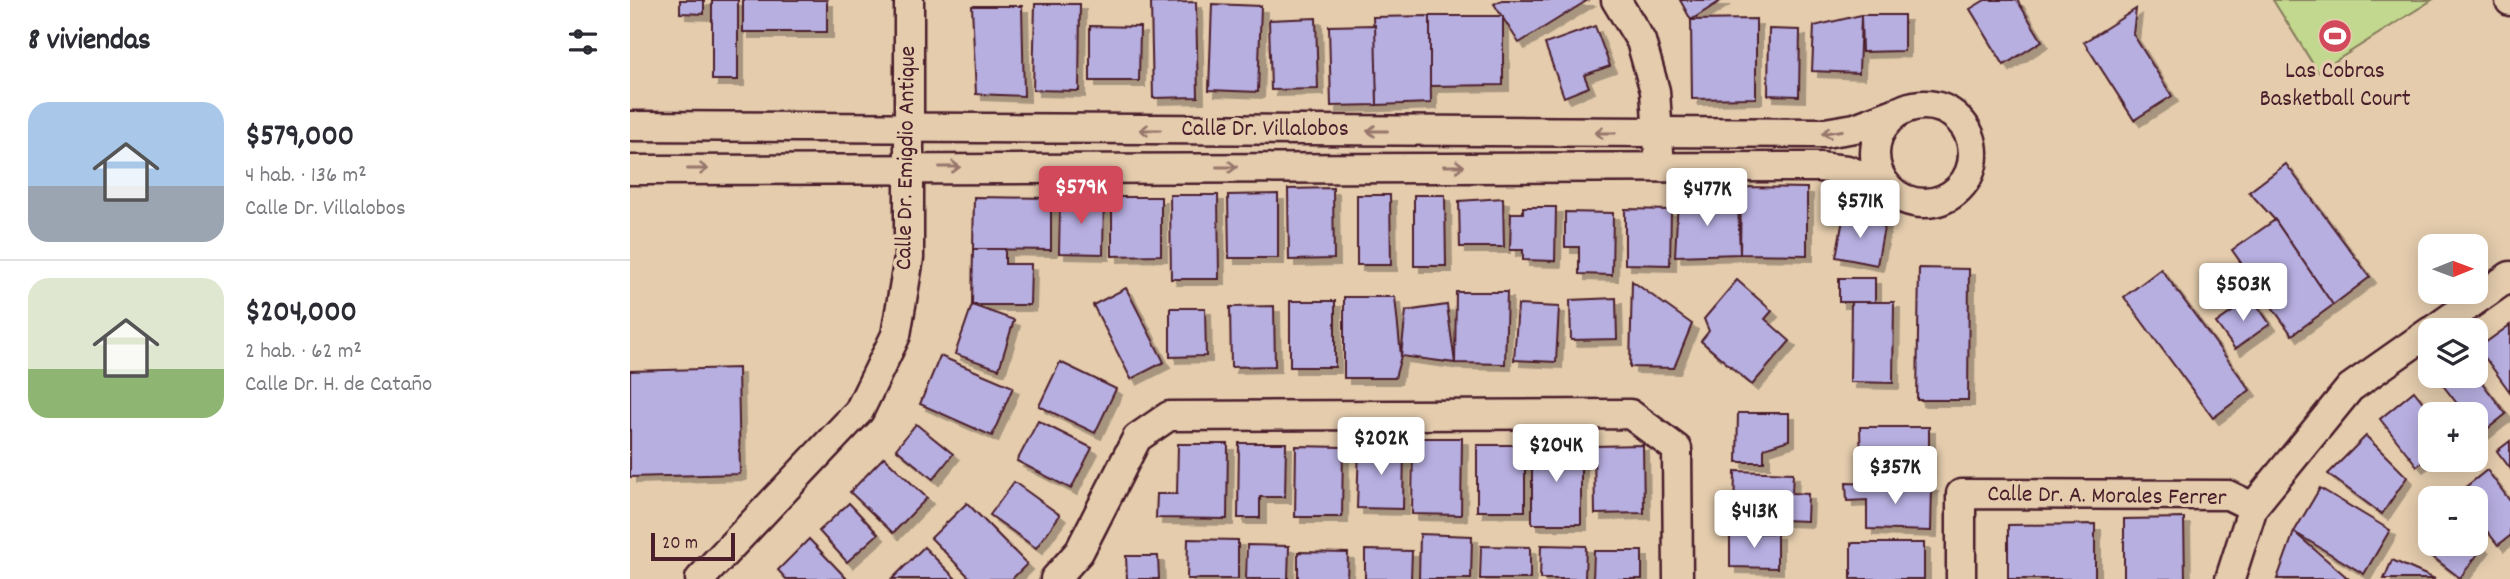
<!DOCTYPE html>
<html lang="es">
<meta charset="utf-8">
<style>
:root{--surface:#fff;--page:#f7f7f7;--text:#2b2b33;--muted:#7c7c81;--line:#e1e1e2;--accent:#d1495b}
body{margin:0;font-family:Dekko,sans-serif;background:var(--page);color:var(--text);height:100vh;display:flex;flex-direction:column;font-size:26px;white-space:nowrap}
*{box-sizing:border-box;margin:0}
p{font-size:23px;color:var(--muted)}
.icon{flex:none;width:38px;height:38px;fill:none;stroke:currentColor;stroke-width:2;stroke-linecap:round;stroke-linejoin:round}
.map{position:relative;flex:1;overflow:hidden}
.drawer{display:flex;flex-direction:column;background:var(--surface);width:630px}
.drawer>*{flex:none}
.needle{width:46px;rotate:89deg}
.tools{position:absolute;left:1788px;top:234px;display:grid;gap:14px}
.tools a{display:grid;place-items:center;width:70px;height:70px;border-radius:14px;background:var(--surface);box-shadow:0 4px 18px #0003;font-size:35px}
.scale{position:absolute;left:21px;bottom:18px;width:84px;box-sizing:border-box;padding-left:7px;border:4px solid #4a1f2b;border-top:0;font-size:19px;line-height:24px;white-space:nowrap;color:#4a1f2b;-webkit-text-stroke:5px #e4ccad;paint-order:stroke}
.price{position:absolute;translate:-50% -60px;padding:0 16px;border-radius:7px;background:#fff;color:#222;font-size:23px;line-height:46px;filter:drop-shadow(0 2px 4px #0008)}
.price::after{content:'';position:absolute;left:50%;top:42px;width:21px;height:16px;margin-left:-10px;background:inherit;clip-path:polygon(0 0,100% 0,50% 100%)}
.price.current{background:var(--accent);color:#fff}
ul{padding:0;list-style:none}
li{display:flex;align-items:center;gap:21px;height:175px;padding:0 28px}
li+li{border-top:2px solid var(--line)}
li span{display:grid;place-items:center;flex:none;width:196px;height:140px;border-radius:21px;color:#555}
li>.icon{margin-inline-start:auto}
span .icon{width:84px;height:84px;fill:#fffc;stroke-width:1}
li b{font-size:30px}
h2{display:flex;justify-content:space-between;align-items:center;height:84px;padding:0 28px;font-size:30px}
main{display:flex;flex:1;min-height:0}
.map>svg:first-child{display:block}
.green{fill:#c2d88e;stroke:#867c5c;stroke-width:2}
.building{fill:#b8afe1;stroke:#4a1f2b;stroke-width:2;filter:url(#shadow)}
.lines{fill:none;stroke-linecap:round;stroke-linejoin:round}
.street-casing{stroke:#4a1f2b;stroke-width:33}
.street{stroke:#e4ccad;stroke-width:28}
.oneway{stroke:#97766c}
.labels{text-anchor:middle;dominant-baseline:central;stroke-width:7;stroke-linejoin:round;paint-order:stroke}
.poi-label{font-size:24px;fill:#4a1f2b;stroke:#e4ccad}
.street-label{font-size:24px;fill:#4a1f2b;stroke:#e4ccad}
</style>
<main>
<section class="drawer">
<h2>8 viviendas<svg class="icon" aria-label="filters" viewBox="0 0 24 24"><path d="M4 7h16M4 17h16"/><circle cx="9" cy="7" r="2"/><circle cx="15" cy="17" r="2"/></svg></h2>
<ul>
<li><span style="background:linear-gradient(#a9c7e8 60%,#9aa5b1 0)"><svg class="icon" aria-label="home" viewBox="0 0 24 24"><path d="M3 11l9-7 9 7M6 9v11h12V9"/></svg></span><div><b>$579,000</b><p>4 hab. · 136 m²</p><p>Calle Dr. Villalobos</p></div></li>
<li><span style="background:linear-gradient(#dfe7d0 65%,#8fb573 0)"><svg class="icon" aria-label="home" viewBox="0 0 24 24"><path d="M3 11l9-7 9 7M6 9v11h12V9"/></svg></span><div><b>$204,000</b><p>2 hab. · 62 m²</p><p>Calle Dr. H. de Cataño</p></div></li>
</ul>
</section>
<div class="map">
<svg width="1880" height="579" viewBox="0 0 1880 579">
<defs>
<filter id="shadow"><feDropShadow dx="6" dy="6" stdDeviation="0" flood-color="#0004"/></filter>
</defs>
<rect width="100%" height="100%" fill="#e4ccad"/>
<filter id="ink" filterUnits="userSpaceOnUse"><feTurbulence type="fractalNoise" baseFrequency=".0143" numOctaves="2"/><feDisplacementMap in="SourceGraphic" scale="14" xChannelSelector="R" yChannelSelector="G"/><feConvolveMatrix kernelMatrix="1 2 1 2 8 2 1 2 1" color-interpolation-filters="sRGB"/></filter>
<g filter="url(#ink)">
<path class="green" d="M 1643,0 L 1802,0 L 1688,72 Z"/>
<g class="building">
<path d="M 50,0 L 74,0 L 74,14 L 50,13 Z"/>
<rect x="82" y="0" width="26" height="80"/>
<rect x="113" y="0" width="84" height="32"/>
<path d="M 872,0 L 958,0 L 889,43 L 864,4 Z"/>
<path d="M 1050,0 L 1092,0 L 1061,20 Z"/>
<path d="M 1355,0 L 1387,0 L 1412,41 L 1374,65 L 1340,9 Z"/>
<path d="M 566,2 L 568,97 L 523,98 L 521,3 Z"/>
<path d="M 405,4 L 450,4 L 449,91 L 403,90 Z"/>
<path d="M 582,4 L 631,6 L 628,92 L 579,90 Z"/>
<path d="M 342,6 L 392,6 L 394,96 L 346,94 Z"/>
<path d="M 1506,9 L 1503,34 L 1542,96 L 1504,120 L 1454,42 Z"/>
<path d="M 1231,15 L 1274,15 L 1274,51 L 1232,52 Z"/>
<path d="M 1231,15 L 1229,73 L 1182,71 L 1184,26 Z"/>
<path d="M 800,16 L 801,103 L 747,105 L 743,17 Z"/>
<path d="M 800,16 L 873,16 L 873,85 L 800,86 Z"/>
<path d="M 686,18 L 688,89 L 641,90 L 639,20 Z"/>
<path d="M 1126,19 L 1126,98 L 1062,99 L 1061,20 Z"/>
<path d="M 745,25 L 747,105 L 701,106 L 699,26 Z"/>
<path d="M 460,26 L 510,27 L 509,81 L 460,81 Z"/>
<path d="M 965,26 L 980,66 L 954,75 L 959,87 L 934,97 L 915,44 Z"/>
<path d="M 1139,29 L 1170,30 L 1169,96 L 1138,95 Z"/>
<path d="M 1656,164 L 1740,277 L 1703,305 L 1645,220 L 1619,192 Z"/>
<path d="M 1111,187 L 1177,188 L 1177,255 L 1110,254 Z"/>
<path d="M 703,188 L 704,259 L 659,260 L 658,189 Z"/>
<path d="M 648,194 L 648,258 L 599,258 L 598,195 Z"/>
<path d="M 540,195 L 588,195 L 589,279 L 541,279 Z"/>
<path d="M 727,195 L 760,195 L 761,265 L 727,265 Z"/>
<path d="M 784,195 L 815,195 L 816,266 L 784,266 Z"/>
<path d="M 344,197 L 421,198 L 421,250 L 343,249 Z"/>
<path d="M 430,197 L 474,198 L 473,254 L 429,253 Z"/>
<path d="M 482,197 L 531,197 L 531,255 L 482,256 Z"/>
<path d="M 873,198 L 874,247 L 830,247 L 829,201 Z"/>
<path d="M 1048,199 L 1108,202 L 1110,254 L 1045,256 Z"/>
<path d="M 893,207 L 926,207 L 925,261 L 893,260 L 893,250 L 880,250 L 881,213 L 893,213 Z"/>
<path d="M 995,209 L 1041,210 L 1040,265 L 995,264 Z"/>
<path d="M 935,212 L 983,213 L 982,275 L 949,274 L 949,247 L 935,247 Z"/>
<path d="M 1214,214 L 1255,222 L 1247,265 L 1206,257 Z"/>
<path d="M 1645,220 L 1703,305 L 1662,335 L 1602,250 Z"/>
<path d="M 343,249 L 375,249 L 375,264 L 401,264 L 400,305 L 342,305 Z"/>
<path d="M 1289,268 L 1339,269 L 1338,400 L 1287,400 Z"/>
<path d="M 1531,269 L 1620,390 L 1583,418 L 1494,297 Z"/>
<rect x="1209" y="278" width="36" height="24"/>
<path d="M 1107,280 L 1142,311 L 1135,319 L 1160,341 L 1122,385 L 1071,341 L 1079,331 L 1074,319 Z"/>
<path d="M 1002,281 L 1062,324 L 1044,368 L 1000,367 Z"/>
<path d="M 496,288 L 534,362 L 501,379 L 463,305 Z"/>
<path d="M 826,292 L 877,292 L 875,364 L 825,363 Z"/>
<path d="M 714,297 L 765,297 L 771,356 L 765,378 L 714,378 Z"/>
<path d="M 986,298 L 987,339 L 941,340 L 940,300 Z"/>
<path d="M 1622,298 L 1640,324 L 1605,349 L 1586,323 Z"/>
<rect x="660" y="301" width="45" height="66"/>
<path d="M 1221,302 L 1264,302 L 1263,383 L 1220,382 Z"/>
<path d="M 342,305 L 384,320 L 369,369 L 325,354 Z"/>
<path d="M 817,305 L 825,363 L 771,356 L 776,311 Z"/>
<path d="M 888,305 L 929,307 L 926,362 L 884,360 Z"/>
<path d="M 644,306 L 645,366 L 601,367 L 600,307 Z"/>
<path d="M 540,308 L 575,308 L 576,356 L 540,357 Z"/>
<path d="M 1880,325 L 1880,392 L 1848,348 Z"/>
<path d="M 310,356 L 383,387 L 362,436 L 290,404 Z"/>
<path d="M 430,362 L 486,389 L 465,433 L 409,406 Z"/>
<path d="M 108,368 L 110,474 L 0,477 L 0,371 Z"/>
<path d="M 1846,375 L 1876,414 L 1851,434 L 1846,428 L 1846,415 L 1836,415 L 1808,379 L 1812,376 Z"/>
<path d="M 1784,391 L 1803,415 L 1801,456 L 1787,466 L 1750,419 Z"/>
<path d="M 1108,413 L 1159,413 L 1159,440 L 1134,448 L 1134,462 L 1107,462 Z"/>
<path d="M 408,421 L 462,448 L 441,489 L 387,461 Z"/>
<path d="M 286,424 L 323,454 L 303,479 L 266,449 Z"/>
<path d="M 1230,427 L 1299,427 L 1299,471 L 1231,471 Z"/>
<path d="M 1736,436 L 1777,477 L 1752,514 L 1698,474 Z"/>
<path d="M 783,438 L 832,438 L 831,515 L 782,514 Z"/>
<path d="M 1880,441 L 1880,468 L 1867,451 Z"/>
<path d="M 609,443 L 656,443 L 655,497 L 630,497 L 630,518 L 608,518 Z"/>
<path d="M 548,444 L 598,444 L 597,519 L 526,518 L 527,494 L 547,494 Z"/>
<rect x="902" y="444" width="49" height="80"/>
<path d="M 729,445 L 774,446 L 773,509 L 727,508 Z"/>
<rect x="847" y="445" width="48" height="66"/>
<path d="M 1013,445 L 1014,513 L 965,514 L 964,446 Z"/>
<path d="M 666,446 L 713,447 L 712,517 L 665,517 Z"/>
<path d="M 254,457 L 297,498 L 263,533 L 220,492 Z"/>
<path d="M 1857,470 L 1880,501 L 1880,536 L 1868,545 L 1846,517 L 1846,499 L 1832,499 L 1828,493 Z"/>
<path d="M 1105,471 L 1163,473 L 1162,493 L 1178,494 L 1177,521 L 1104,518 Z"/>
<path d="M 384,482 L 430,515 L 406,548 L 360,515 Z"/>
<path d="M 1216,483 L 1302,486 L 1301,531 L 1237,529 L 1237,500 L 1217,501 Z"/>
<path d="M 1690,488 L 1760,530 L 1734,574 L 1664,532 Z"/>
<path d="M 219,503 L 248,534 L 217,562 L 189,531 Z"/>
<path d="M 337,503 L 397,564 L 382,579 L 341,579 L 301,538 Z"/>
<path d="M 1554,518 L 1555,579 L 1494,579 L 1494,519 Z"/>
<path d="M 1465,524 L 1465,579 L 1378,579 L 1378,525 Z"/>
<path d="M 1664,532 L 1719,579 L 1647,579 Z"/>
<path d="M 1100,533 L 1147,533 L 1147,568 L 1100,567 Z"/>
<path d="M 1801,533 L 1801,544 L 1846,544 L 1846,541 L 1853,547 L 1830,578 L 1790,547 Z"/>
<path d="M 790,534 L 842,536 L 841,579 L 789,579 Z"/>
<path d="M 179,539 L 217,579 L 156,579 L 148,570 Z"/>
<path d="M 558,539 L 608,540 L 608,579 L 557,579 Z"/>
<rect x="1221" y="543" width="73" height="36"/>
<path d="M 617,545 L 659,546 L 658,579 L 616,579 Z"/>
<path d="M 911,545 L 956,546 L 955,579 L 910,579 Z"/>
<path d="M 851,546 L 900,547 L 900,579 L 850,579 Z"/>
<path d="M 294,547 L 326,579 L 262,579 Z"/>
<path d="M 735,550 L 782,551 L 781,579 L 735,579 Z"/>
<path d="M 964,551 L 1012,551 L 1012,579 L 963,579 Z"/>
<path d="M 668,552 L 718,553 L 717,579 L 668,579 Z"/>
<path d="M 496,556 L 528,556 L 529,579 L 497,579 Z"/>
<path d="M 1762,560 L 1805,579 L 1754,579 Z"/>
</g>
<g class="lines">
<g class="street-casing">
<g id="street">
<path d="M 986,0 L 1011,41 L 1025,91 L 1029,152"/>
<path d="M 1880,0 L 1880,1"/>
<circle cx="1294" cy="154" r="49"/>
<path d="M 0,126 L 1195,133 L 1225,128 L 1267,112"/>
<path d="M 0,170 L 1189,167 L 1217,170 L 1255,184"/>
<path d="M 1802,331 L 1880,276"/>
<path d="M 70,579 L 229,411 L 266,335 L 279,258 L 279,0"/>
<path d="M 425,579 L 449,552 L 507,438 L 539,416 L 1000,414 L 1047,449 L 1048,579"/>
<path d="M 1331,579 L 1331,494 L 1598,495 L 1623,507"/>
<path d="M 1600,579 L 1623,507 L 1720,388 L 1801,331"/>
</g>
</g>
<use href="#street" class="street"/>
</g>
<defs><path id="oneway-shaft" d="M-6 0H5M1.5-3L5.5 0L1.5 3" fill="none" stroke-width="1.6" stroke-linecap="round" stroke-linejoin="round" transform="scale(1.75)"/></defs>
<g class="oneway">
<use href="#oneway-shaft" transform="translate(520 130) rotate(-180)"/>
<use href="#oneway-shaft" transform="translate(747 131) rotate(-180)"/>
<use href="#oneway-shaft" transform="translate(1202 132) rotate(171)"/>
<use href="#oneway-shaft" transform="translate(975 133) rotate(-180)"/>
<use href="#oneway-shaft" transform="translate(824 166)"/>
<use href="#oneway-shaft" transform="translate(320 167)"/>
<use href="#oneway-shaft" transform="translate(597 167)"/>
<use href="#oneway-shaft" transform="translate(68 169)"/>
</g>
</g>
<defs>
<g id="stadium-disc" transform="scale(1.75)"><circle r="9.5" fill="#d1495b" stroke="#e4ccad"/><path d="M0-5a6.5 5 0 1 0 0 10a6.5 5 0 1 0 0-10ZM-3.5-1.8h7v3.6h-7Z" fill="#fff"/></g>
</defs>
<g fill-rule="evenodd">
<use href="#stadium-disc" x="1705" y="36"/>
</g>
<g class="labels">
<g class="poi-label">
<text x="1705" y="72">Las Cobras<tspan x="1705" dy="28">Basketball Court</tspan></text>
</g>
<g class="street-label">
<text x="635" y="130">Calle Dr. Villalobos</text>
<text transform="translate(277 158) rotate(-89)">Calle Dr. Emigdio Antique</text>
<text transform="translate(1477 497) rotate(1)">Calle Dr. A. Morales Ferrer</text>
</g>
</g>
</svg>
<div class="tools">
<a><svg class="needle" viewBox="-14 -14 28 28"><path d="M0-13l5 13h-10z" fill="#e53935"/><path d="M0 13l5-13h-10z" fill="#7c7c81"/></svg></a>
<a><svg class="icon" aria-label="layers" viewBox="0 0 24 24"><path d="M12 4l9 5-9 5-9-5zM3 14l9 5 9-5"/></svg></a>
<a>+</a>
<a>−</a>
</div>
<div class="scale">20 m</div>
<b class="price current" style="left:451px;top:226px">$579K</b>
<b class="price" style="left:1077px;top:228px">$477K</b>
<b class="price" style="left:1230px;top:240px">$571K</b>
<b class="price" style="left:1613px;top:323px">$503K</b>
<b class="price" style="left:751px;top:477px">$202K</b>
<b class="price" style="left:926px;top:484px">$204K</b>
<b class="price" style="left:1265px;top:506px">$357K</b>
<b class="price" style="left:1124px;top:550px">$413K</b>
</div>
</main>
